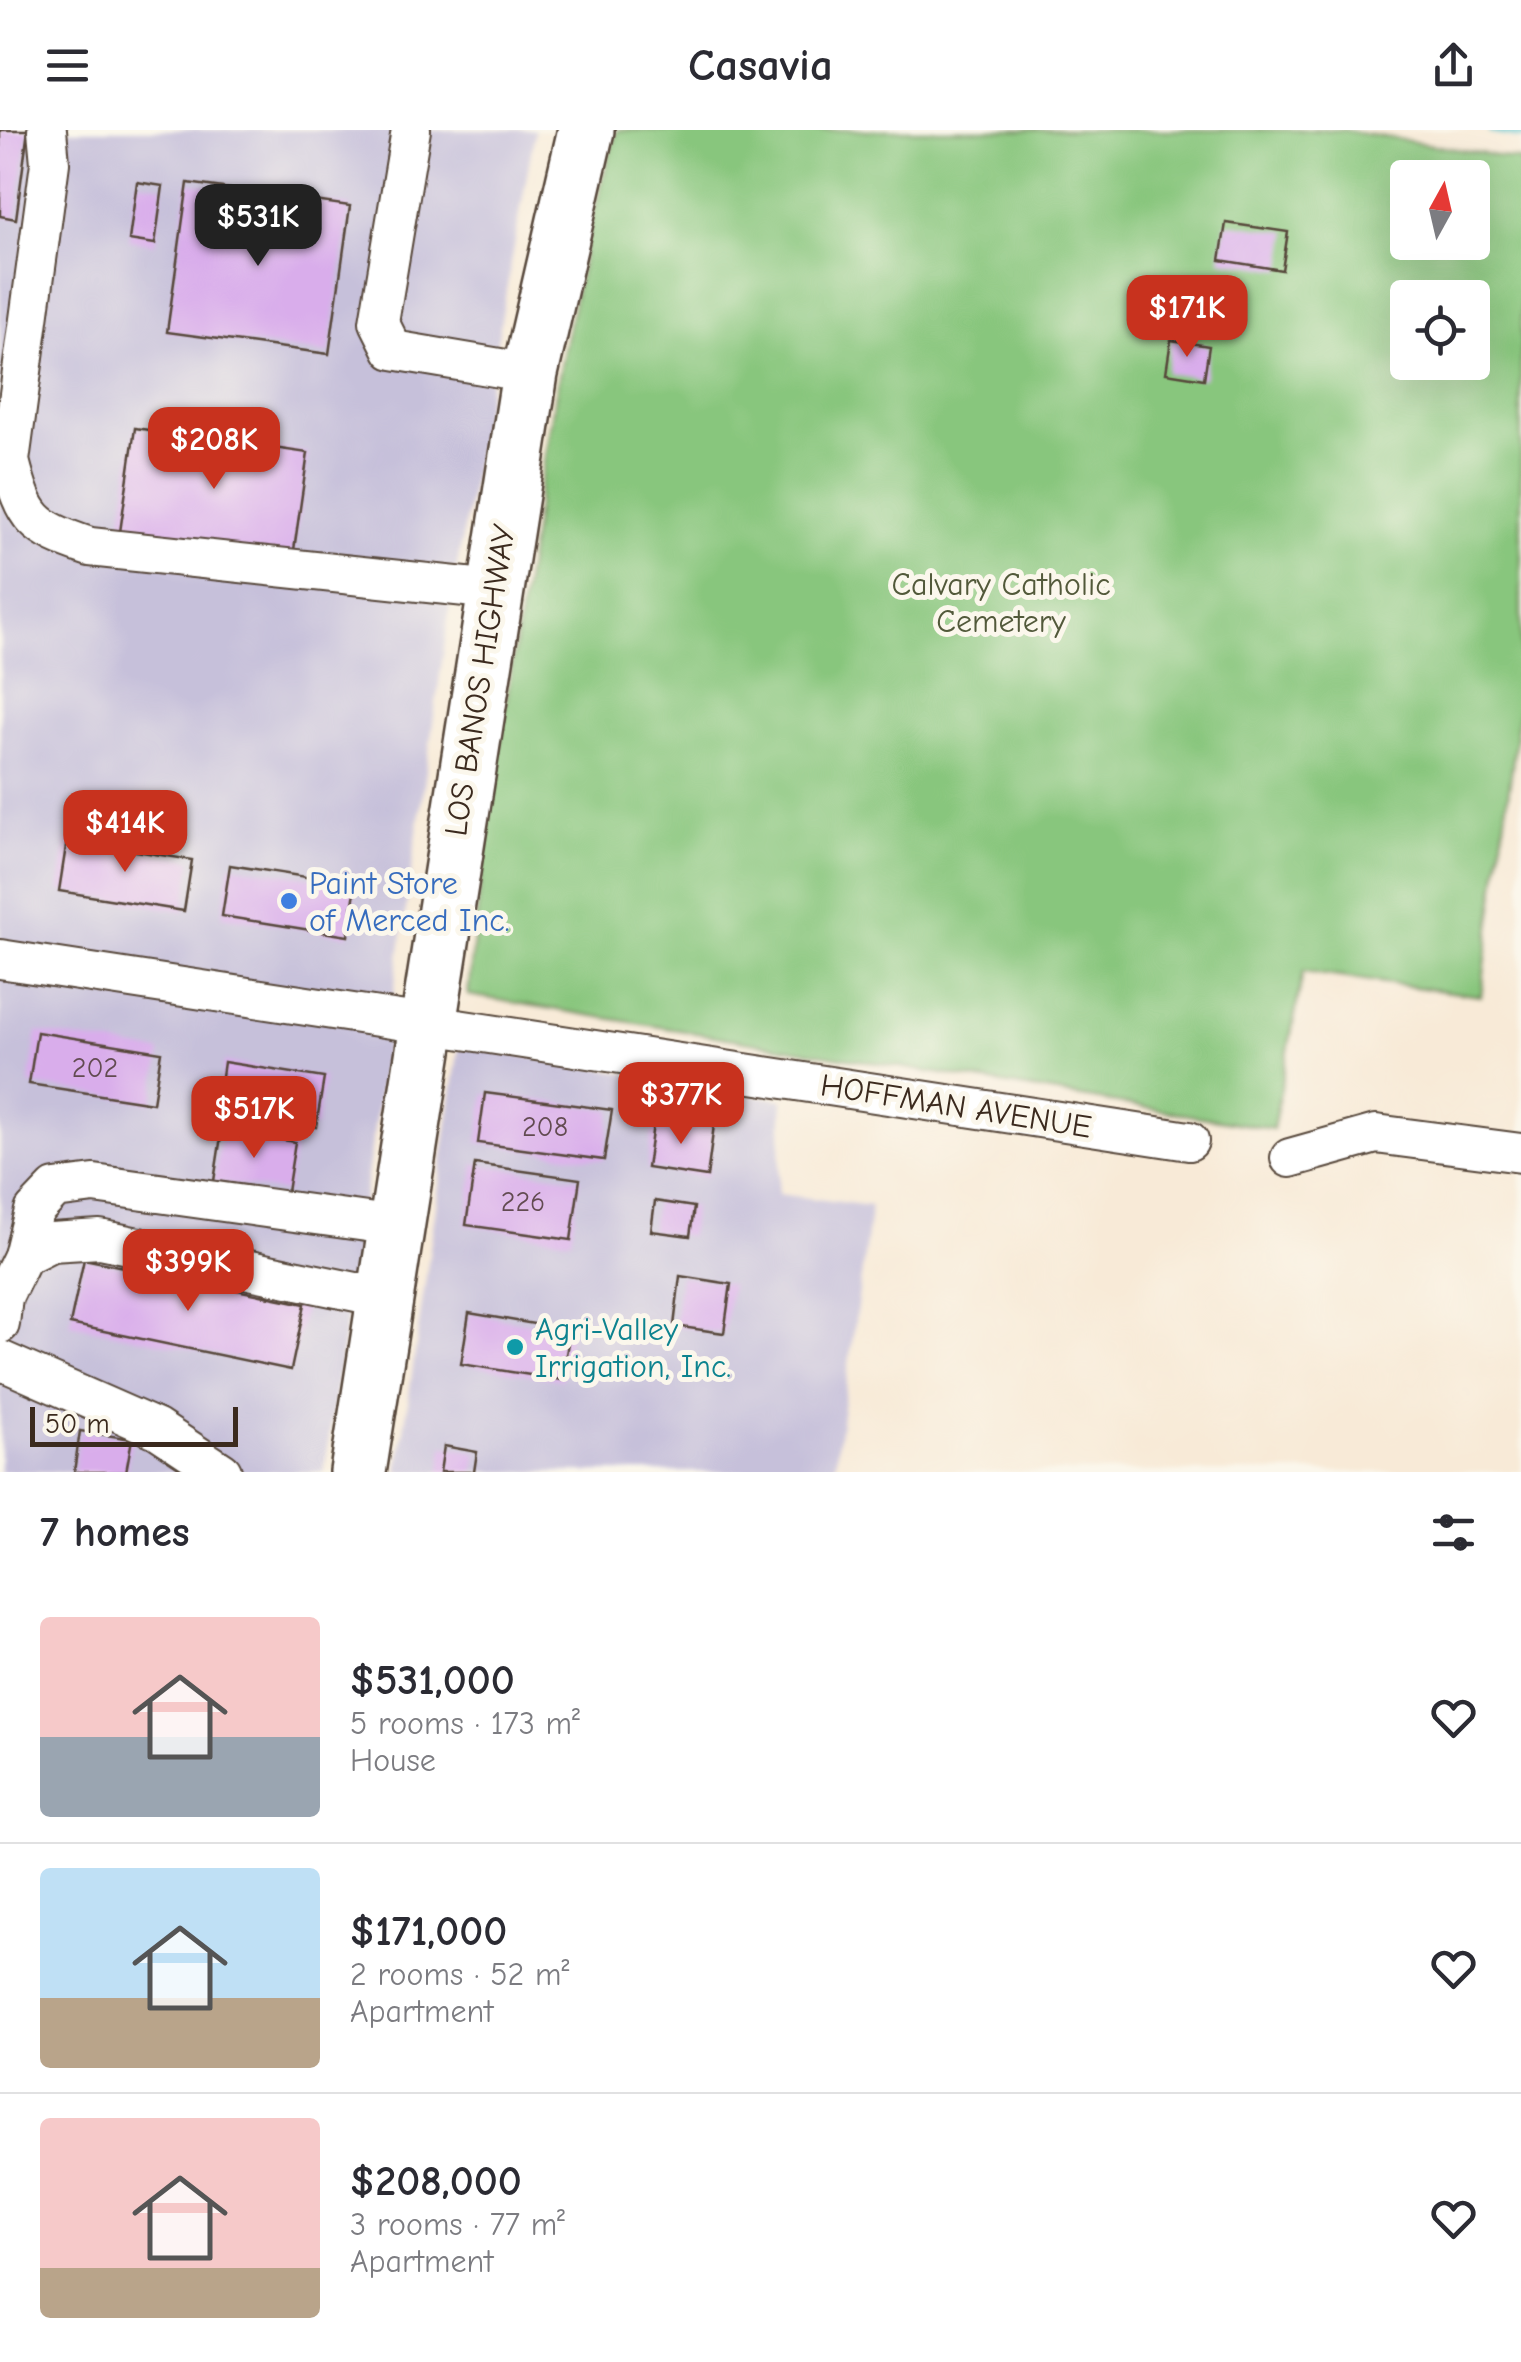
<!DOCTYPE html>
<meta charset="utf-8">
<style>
:root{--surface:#fff;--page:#f2f2f3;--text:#2b2b33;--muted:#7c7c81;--line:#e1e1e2;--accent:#c8321e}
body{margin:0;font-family:"Comic Neue",sans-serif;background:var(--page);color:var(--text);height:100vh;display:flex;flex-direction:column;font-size:38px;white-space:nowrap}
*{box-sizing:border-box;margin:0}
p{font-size:32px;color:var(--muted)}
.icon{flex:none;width:55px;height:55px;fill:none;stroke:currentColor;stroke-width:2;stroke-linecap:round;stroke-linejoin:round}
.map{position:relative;height:1342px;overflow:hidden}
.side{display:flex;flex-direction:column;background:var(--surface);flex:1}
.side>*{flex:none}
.needle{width:65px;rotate:8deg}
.fabs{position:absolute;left:1390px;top:30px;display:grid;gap:20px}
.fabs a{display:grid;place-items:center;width:100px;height:100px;border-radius:10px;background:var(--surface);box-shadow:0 10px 40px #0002;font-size:50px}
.scale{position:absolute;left:30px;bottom:25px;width:208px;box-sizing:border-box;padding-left:10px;border:5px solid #3b2a1e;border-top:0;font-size:28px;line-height:35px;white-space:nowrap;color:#3b2a1e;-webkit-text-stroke:8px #fbf7ec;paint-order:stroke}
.price{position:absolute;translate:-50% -85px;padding:0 22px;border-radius:20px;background:var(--accent);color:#fff;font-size:32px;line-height:65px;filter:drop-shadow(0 2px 5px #0008)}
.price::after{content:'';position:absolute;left:50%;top:60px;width:30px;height:22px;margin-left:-15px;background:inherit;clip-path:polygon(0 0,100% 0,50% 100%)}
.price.on{background:#222;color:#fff}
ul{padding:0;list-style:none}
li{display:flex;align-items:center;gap:30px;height:250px;padding:0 40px}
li+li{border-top:2px solid var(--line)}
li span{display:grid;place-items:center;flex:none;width:280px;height:200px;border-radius:10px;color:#555}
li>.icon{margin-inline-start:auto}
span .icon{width:120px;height:120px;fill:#fffc;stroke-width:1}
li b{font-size:42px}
h2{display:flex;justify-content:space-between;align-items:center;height:120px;padding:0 40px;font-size:42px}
header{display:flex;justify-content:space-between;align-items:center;height:130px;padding:0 40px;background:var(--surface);font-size:45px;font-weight:700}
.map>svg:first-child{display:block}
.industrial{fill:#c6c0da}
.green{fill:#88c67d;stroke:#62784e;stroke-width:2.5;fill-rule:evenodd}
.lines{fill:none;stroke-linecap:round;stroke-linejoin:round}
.stream{stroke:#57c4cf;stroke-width:9}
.building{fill:#d9adeb}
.minor-casing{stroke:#57473a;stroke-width:42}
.highway-casing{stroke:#57473a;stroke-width:60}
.minor{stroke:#fff;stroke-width:38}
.highway{stroke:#fff;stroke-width:55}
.shop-dot{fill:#3f7fe0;stroke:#fbf7ec;stroke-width:4}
.culture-dot{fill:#0f9aa8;stroke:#fbf7ec;stroke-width:4}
.labels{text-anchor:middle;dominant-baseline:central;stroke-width:10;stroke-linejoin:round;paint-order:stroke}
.number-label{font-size:28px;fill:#624b51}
.park-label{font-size:32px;fill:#52593a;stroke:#fbf7ec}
.street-label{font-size:32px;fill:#3b2a1e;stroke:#fbf7ec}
.shop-label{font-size:32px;fill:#366cbe;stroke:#fbf7ec;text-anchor:start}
.culture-label{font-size:32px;fill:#0d838f;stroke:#fbf7ec;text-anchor:start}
</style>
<header><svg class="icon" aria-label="menu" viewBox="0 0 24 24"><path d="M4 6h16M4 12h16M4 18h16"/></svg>Casavia<svg class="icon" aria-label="share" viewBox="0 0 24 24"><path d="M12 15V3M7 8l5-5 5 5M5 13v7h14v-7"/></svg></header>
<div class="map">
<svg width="1521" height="1342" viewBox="0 0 1521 1342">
<rect width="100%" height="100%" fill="#fbf7ec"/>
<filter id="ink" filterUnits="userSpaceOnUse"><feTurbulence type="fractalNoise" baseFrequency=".01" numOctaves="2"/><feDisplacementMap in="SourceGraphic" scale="20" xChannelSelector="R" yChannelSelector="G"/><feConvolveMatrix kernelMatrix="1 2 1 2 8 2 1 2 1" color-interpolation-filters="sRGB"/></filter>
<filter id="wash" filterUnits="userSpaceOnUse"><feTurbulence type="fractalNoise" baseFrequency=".0048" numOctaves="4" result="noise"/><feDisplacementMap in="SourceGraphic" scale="40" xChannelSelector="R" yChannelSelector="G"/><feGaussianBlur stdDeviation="2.25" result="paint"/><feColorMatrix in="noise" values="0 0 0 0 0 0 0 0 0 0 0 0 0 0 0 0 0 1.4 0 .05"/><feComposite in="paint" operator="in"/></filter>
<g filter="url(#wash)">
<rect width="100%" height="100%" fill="#f8ead7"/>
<g class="industrial">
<path d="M 0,0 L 535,0 L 451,470 L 324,1342 L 0,1342 Z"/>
<path d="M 459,915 L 783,970 L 778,1064 L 871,1076 L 834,1342 L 398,1342 Z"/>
</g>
<path class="green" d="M 617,0 L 1344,0 L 1521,30 L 1521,570 L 1481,866 L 1303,842 L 1273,999 L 468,865 C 482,724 504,585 526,445 C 549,296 573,145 617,0 ZM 1408,48 L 1472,48 L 1472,112 L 1408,112 ZM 1408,168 L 1472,168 L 1472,232 L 1408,232 Z"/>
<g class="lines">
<path class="stream" d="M 1492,0 L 1521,5"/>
</g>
<g id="blocks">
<g class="building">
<path d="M 0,0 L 28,0 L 16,89 L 0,86 Z"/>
<path d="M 137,52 L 163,56 L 155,114 L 129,110 Z"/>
<path d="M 188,53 L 350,76 L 329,224 L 167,202 Z"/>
<path d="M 1226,93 L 1288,102 L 1282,140 L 1220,130 Z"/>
<path d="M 1171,210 L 1209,216 L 1204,249 L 1166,243 Z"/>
<path d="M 135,298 L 308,323 L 293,427 L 120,402 Z"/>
<path d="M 67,710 L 192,730 L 184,781 L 59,761 Z"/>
<path d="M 230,735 L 356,755 L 348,806 L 222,786 Z"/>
<path d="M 37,902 L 161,922 L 153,973 L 29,954 Z"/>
<path d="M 224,932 L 324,948 L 316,997 L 217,981 Z"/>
<path d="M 485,963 L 612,980 L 604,1030 L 478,1013 Z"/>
<path d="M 654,987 L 714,995 L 707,1047 L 647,1038 Z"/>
<path d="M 222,1000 L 295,1012 L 287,1062 L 214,1051 Z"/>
<path d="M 475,1034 L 580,1049 L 571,1110 L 466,1095 Z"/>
<path d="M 655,1071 L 694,1077 L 690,1106 L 651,1101 Z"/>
<path d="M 84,1129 L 305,1174 L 291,1240 L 70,1194 Z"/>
<path d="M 680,1146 L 731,1154 L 724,1203 L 674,1196 Z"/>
<path d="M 469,1183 L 570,1200 L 562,1250 L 461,1234 Z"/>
<path d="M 80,1301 L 132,1309 L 126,1342 L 74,1342 Z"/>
<path d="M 444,1316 L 477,1322 L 474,1342 L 440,1342 Z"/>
</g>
</g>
</g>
<g filter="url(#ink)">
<use href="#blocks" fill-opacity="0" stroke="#57473a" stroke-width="2.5"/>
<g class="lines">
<g class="minor-casing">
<g id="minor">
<path d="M 47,0 L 50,33 L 10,331 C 25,390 33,398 90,417 L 494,460"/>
<path d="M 411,0 L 379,192 L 393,220 L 530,243"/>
<path d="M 0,829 L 1189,1011"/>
<path d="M 1290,1028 L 1376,1004 L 1521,1023"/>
<path d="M 23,1126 L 34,1081 L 55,1059 L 94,1054 L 396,1096"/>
<path d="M 0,1194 L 3,1167 L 23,1126 L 51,1112 L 100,1109 L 385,1168"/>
<path d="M 0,1230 L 157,1299 L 222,1342"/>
</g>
</g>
<g class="highway-casing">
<path id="highway" d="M 358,1342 L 530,243 L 586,0"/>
</g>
<use href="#minor" class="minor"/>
<use href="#highway" class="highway"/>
</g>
</g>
<circle class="shop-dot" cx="289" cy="771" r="10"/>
<circle class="culture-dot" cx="515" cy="1217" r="10"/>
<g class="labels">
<g class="number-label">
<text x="95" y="938">202</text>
<text x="545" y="997">208</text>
<text x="523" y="1072">226</text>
</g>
<g class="park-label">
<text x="1001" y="454">Calvary Catholic<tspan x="1001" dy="37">Cemetery</tspan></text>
</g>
<g class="street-label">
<text transform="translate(480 550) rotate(-81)">LOS BANOS HIGHWAY</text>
<text transform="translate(956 976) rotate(9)">HOFFMAN AVENUE</text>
</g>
<g class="shop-label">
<text x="309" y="753">Paint Store<tspan x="309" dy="37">of Merced Inc.</tspan></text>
</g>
<g class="culture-label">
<text x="535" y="1199">Agri-Valley<tspan x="535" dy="37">Irrigation, Inc.</tspan></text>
</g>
</g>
</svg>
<div class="fabs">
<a><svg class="needle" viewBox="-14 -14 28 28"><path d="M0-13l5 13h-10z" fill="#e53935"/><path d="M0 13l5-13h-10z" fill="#7c7c81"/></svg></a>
<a><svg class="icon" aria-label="locate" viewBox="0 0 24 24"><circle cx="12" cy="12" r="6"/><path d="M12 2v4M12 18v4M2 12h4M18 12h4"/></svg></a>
</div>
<div class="scale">50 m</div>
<b class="price on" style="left:258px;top:139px">$531K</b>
<b class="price" style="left:1187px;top:230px">$171K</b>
<b class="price" style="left:214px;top:362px">$208K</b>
<b class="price" style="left:125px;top:745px">$414K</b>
<b class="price" style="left:681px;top:1017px">$377K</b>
<b class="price" style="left:254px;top:1031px">$517K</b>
<b class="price" style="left:188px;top:1184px">$399K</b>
</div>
<section class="side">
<h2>7 homes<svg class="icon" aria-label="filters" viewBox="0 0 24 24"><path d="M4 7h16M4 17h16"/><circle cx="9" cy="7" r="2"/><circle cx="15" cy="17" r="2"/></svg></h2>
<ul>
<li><span style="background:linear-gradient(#f6c9c9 60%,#9aa5b1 0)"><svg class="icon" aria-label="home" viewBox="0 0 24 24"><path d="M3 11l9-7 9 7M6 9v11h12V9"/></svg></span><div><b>$531,000</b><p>5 rooms · 173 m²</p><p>House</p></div><svg class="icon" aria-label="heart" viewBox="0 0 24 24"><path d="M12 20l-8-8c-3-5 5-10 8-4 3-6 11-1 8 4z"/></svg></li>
<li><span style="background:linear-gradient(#bfe0f5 65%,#b9a48a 0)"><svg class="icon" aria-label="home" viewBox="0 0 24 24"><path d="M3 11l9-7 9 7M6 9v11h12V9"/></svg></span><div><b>$171,000</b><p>2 rooms · 52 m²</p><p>Apartment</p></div><svg class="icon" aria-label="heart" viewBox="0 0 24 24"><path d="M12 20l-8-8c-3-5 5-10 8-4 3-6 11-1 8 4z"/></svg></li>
<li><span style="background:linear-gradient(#f6c9c9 75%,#b9a48a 0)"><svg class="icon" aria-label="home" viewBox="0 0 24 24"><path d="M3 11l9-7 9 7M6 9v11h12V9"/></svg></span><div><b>$208,000</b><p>3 rooms · 77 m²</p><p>Apartment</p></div><svg class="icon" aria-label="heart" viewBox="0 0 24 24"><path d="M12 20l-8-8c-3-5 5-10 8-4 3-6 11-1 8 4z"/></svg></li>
</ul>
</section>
